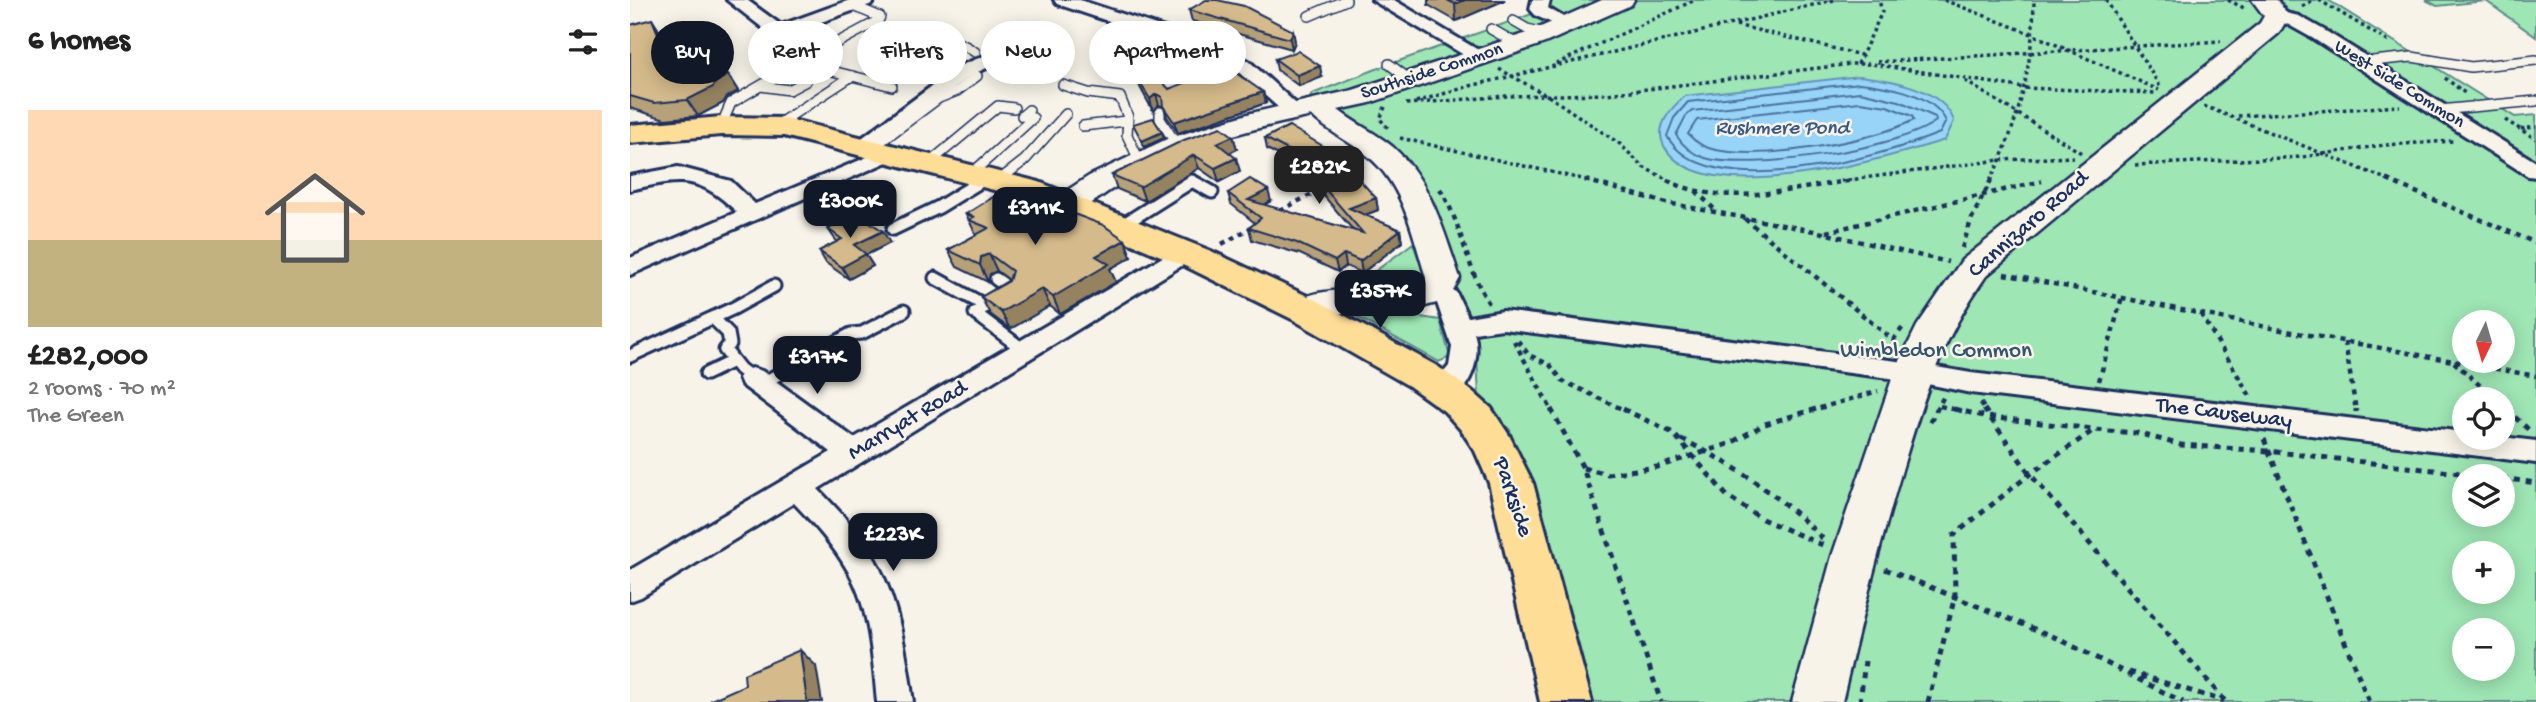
<!DOCTYPE html>
<meta charset="utf-8">
<style>
:root{--surface:#fff;--page:#f6f6f6;--text:#222;--muted:#767676;--line:#e0e0e0;--accent:#111827}
body{margin:0;font-family:"Gochi Hand",sans-serif;background:var(--page);color:var(--text);height:100vh;display:flex;flex-direction:column;font-size:26px;white-space:nowrap}
*{box-sizing:border-box;margin:0}
p{font-size:23px;color:var(--muted)}
.icon{flex:none;width:38px;height:38px;fill:none;stroke:currentColor;stroke-width:2;stroke-linecap:round;stroke-linejoin:round}
.map{position:relative;flex:1;overflow:hidden}
.details{display:flex;flex-direction:column;background:var(--surface);width:630px}
.details>*{flex:none}
.guide{position:absolute;left:21px;top:21px;width:665px;height:63px;display:flex;gap:14px}
.needle{width:46px;rotate:185deg}
.buttons{position:absolute;left:1822px;top:310px;display:grid;gap:14px}
.buttons a{display:grid;place-items:center;width:63px;height:63px;border-radius:50%;background:var(--surface);box-shadow:0 4px 18px #0003;font-size:35px}
.price{position:absolute;translate:-50% -60px;padding:0 16px;border-radius:14px;background:var(--accent);color:#fff;font-size:23px;line-height:46px;filter:drop-shadow(0 2px 4px #0008)}
.price::after{content:'';position:absolute;left:50%;top:42px;width:21px;height:16px;margin-left:-10px;background:inherit;clip-path:polygon(0 0,100% 0,50% 100%)}
.price.active{background:#222;color:#fff}
ul{padding:0;list-style:none}
li{display:grid;align-content:center;gap:14px;height:371px;padding:0 28px}
li+li{border-top:2px solid var(--line)}
li span{display:grid;place-items:center;height:217px;border-radius:0px;color:#555}
li>.icon{margin-inline-start:auto}
span .icon{width:126px;height:126px;fill:#fffc;stroke-width:1}
li b{font-size:30px}
h2{display:flex;justify-content:space-between;align-items:center;height:84px;padding:0 28px;font-size:30px}
.pill{padding:0 24px;border-radius:32px;background:var(--surface);box-shadow:0 4px 18px #0003;font-size:24px;line-height:63px}
.pill.active{background:var(--accent);color:#fff}
main{display:flex;flex:1;min-height:0}
.map>svg:first-child{display:block}
.green{fill:#9ee6b4;stroke:#5c8a89;stroke-width:2;fill-rule:evenodd}
.water{fill:#97d4f8;stroke:#6592ba;stroke-width:2}
.lines{fill:none;stroke-linecap:round;stroke-linejoin:round}
.shore{stroke:#4d719c;stroke-width:2}
.lane-far1-casing{stroke:#1b2f5e;stroke-width:12}
.lane-casing{stroke:#1b2f5e;stroke-width:17}
.street-casing{stroke:#1b2f5e;stroke-width:6}
.secondary-casing{stroke:#1b2f5e;stroke-width:5}
.primary-casing{stroke:#1b2f5e;stroke-width:6}
.path-far2{stroke:#1b2f5e;stroke-width:3.5;stroke-dasharray:3.5 3.5;stroke-linecap:butt}
.path-far1{stroke:#1b2f5e;stroke-width:4.5;stroke-dasharray:5 5;stroke-linecap:butt}
.path{stroke:#1b2f5e;stroke-width:5;stroke-dasharray:6 6;stroke-linecap:butt}
.lane-far1{stroke:#f7f3e8;stroke-width:9}
.lane{stroke:#f7f3e8;stroke-width:11}
.street{fill:#f7f3e8;fill-rule:evenodd}
.secondary{fill:#f7f3e8;fill-rule:evenodd}
.primary{fill:#fedd96;fill-rule:evenodd}
.wall{fill:#b7a178;stroke:#1b2f5e;stroke-width:2}
.shaded-wall{fill:#958361;stroke:#1b2f5e;stroke-width:2}
.building{fill:#d5bb8b;stroke:#1b2f5e;stroke-width:2}
.labels{text-anchor:middle;dominant-baseline:central;stroke-width:5;stroke-linejoin:round;paint-order:stroke}
.far-street-label{font-size:19px;fill:#1b2f5e;stroke:#f7f3e8}
.far-water-label{font-size:21px;font-style:italic;fill:#3a5884;stroke:#f7f3e8}
.street-label{font-size:23px;fill:#1b2f5e;stroke:#f7f3e8}
.park-label{font-size:23px;fill:#35546f;stroke:#f7f3e8}
</style>
<main>
<section class="details">
<h2>6 homes<svg class="icon" aria-label="filters" viewBox="0 0 24 24"><path d="M4 7h16M4 17h16"/><circle cx="9" cy="7" r="2"/><circle cx="15" cy="17" r="2"/></svg></h2>
<ul>
<li><span style="background:linear-gradient(#ffd9b3 60%,#c2b280 0)"><svg class="icon" aria-label="home" viewBox="0 0 24 24"><path d="M3 11l9-7 9 7M6 9v11h12V9"/></svg></span><div><b>£282,000</b><p>2 rooms · 70 m²</p><p>The Green</p></div></li>
</ul>
</section>
<div class="map">
<svg width="1906" height="702" viewBox="0 0 1906 702">
<rect width="100%" height="100%" fill="#f7f3e8"/>
<filter id="ink" filterUnits="userSpaceOnUse"><feTurbulence type="fractalNoise" baseFrequency=".0143" numOctaves="2"/><feDisplacementMap in="SourceGraphic" scale="14" xChannelSelector="R" yChannelSelector="G"/><feConvolveMatrix kernelMatrix="1 2 1 2 8 2 1 2 1" color-interpolation-filters="sRGB"/></filter>
<g filter="url(#ink)">
<g class="green">
<path d="M 916,0 L 981,0 L 931,22 L 728,93 L 680,98 L 682,94 L 749,68 L 916,9 Z"/>
<path d="M 1005,0 L 1628,0 L 1906,177 L 1906,702 L 957,702 L 914,536 L 880,430 L 849,398 L 847,357 L 800,202 L 706,109 L 925,37 ZM 1834,322 L 1872,322 L 1872,360 L 1834,360 ZM 1834,399 L 1872,399 L 1872,438 L 1834,438 ZM 1834,476 L 1872,476 L 1872,514 L 1834,514 ZM 1834,553 L 1872,553 L 1872,592 L 1834,592 ZM 1834,630 L 1872,630 L 1872,668 L 1834,668 Z"/>
<path d="M 1640,0 L 1698,0 L 1885,117 L 1906,115 L 1906,165 Z"/>
<path d="M 1796,0 L 1906,0 L 1906,37 L 1856,1 L 1807,6 Z"/>
<path d="M 783,243 L 793,272 C 779,298 749,289 724,287 Z"/>
<path d="M 729,308 L 810,320 L 820,357 L 809,362 L 722,314 Z"/>
</g>
<path class="water" d="M 1230,76 C 1262,80 1312,88 1324,121 L 1315,140 C 1257,158 1071,213 1034,146 C 1024,127 1041,108 1055,96 Z"/>
<g class="lines">
<g class="shore">
<path d="M 1230,83 C 1259,87 1301,92 1316,121 L 1310,133 C 1251,157 1075,206 1037,136 L 1044,118 L 1058,102 Z"/>
<path d="M 1230,92 L 1269,101 L 1305,117 L 1306,121 C 1269,149 1120,171 1075,158 C 1062,154 1053,146 1046,135 L 1056,116 L 1062,111 Z"/>
<path d="M 1230,102 L 1257,106 L 1282,116 L 1284,120 C 1239,142 1135,160 1086,150 C 1075,148 1065,142 1058,134 L 1067,120 Z"/>
</g>
<g class="lane-far1-casing">
<g id="lane-far1">
<path d="M 679,16 L 716,0"/>
<path d="M 883,21 L 897,29 L 915,33"/>
<path d="M 861,29 L 887,44"/>
<path d="M 1733,62 L 1782,57 L 1841,67 L 1906,60"/>
<path d="M 169,63 L 248,21 L 250,17 L 221,5"/>
<path d="M 759,64 L 780,80"/>
<path d="M 269,65 C 298,44 312,29 345,52"/>
<path d="M 376,68 L 384,72"/>
<path d="M 202,71 L 262,86"/>
<path d="M 433,85 L 458,93 L 490,97 L 498,117 L 497,135 L 510,162"/>
<path d="M 131,86 L 159,90 L 176,81"/>
<path d="M 1809,110 L 1906,101"/>
<path d="M 530,112 L 530,119 L 547,145"/>
<path d="M 91,126 L 101,103 L 144,78"/>
<path d="M 145,126 L 222,76"/>
<path d="M 453,126 L 496,121"/>
<path d="M 241,149 L 309,98 L 327,91 L 347,76"/>
<path d="M 299,163 L 368,106 L 384,108"/>
<path d="M 341,174 L 403,118 L 392,116 L 399,110"/>
<path d="M 351,181 L 356,178"/>
<path d="M 368,181 L 395,160 L 436,114"/>
</g>
</g>
<g class="lane-casing">
<g id="lane">
<path d="M 491,226 L 562,181 L 582,192"/>
<path d="M 263,229 L 309,207 L 353,180"/>
<path d="M 305,278 L 356,306 L 345,313 L 395,351"/>
<path d="M 366,279 L 383,291 L 380,293"/>
<path d="M 83,318 L 98,333 L 100,344 L 95,350 L 110,369 L 122,378"/>
<path d="M 0,356 L 104,308 L 144,286"/>
<path d="M 76,374 L 103,361"/>
<path d="M 131,384 L 221,334 L 232,333 L 274,311"/>
</g>
</g>
<g class="street-casing">
<g id="street">
<path d="M 97,0 L 117,0 L 151,25 L 220,0 L 245,0 L 242,4 L 149,37 L 143,36 Z"/>
<path d="M 424,0 L 450,0 L 596,48 L 619,61 L 674,111 L 671,115 L 657,115 L 605,69 L 582,56 L 427,4 Z"/>
<path d="M 742,0 L 764,0 L 860,57 L 858,61 L 844,61 Z"/>
<path d="M 902,0 L 920,0 L 918,8 L 945,24 L 936,29 L 906,16 L 900,9 Z"/>
<path d="M 1647,11 L 1669,16 L 1694,30 L 1906,162 L 1906,177 L 1898,176 L 1682,38 L 1657,24 L 1641,20 L 1638,16 Z"/>
<path d="M 359,54 L 366,56 L 368,60 L 366,64 L 343,74 L 238,150 L 224,150 L 221,146 L 329,66 Z"/>
<path d="M 259,148 L 266,150 L 270,154 L 266,158 L 0,275 L 0,258 L 107,212 C 67,174 51,179 0,190 L 0,176 L 48,167 L 101,181 L 125,204 Z"/>
<path d="M 556,246 L 564,248 L 568,253 L 564,258 L 188,489 C 206,508 226,528 240,551 C 268,595 276,651 283,702 L 247,702 C 243,660 240,608 218,571 C 204,546 184,524 164,503 L 11,597 L 0,601 L 0,570 L 201,452 L 112,385 L 109,378 L 112,371 L 122,368 L 132,371 L 224,438 L 548,248 Z"/>
<path d="M 806,284 L 826,292 L 838,317 L 873,311 L 1283,363 L 1341,373 L 1834,432 L 1834,438 L 1872,437 L 1906,441 L 1906,463 L 1341,393 L 1283,381 L 873,329 L 844,333 C 853,358 838,407 803,397 L 799,390 L 819,366 L 822,347 L 807,303 L 794,292 L 797,286 Z"/>
</g>
</g>
<g class="secondary-casing">
<g id="secondary">
<path d="M 972,0 L 1004,0 L 1001,5 L 915,43 L 740,103 L 708,110 C 726,124 746,133 763,147 C 801,181 814,232 830,278 L 818,300 L 769,313 L 705,313 L 675,322 L 663,318 L 657,310 C 676,280 759,294 793,284 L 796,278 C 783,236 774,186 739,157 C 721,142 699,132 682,116 C 640,125 596,135 557,151 C 534,161 511,174 489,185 C 468,196 452,217 427,211 L 422,204 L 427,197 L 459,176 L 537,139 L 621,113 L 723,90 L 897,33 Z"/>
<path d="M 1622,0 L 1647,0 L 1659,16 L 1649,33 L 1356,276 C 1310,342 1295,394 1272,470 C 1249,547 1230,624 1212,702 L 1162,702 L 1202,556 L 1264,373 L 1287,326 L 1332,260 L 1630,23 L 1634,16 Z"/>
</g>
</g>
<g class="primary-casing">
<path id="primary" d="M 91,117 L 154,118 L 409,182 L 581,251 L 688,301 L 807,366 L 842,391 L 861,408 L 879,435 L 903,483 L 962,702 L 910,702 L 859,483 L 845,451 L 831,430 L 814,411 L 779,386 L 662,319 L 557,267 L 387,196 L 154,136 L 91,135 L 0,143 L 0,125 Z"/>
</g>
<g class="path-far2">
<path d="M 1314,0 L 1404,35 L 1529,90"/>
<path d="M 1476,0 L 1531,88"/>
<path d="M 1598,0 L 1616,9"/>
<path d="M 1689,0 L 1761,43"/>
<path d="M 1672,6 L 1685,0"/>
<path d="M 1106,25 L 1231,55"/>
<path d="M 1247,62 L 1591,41"/>
<path d="M 926,64 L 1065,0"/>
<path d="M 1228,64 L 1252,12 L 1249,0"/>
<path d="M 869,69 L 920,97 L 990,144 L 1013,167 L 1040,181"/>
<path d="M 1815,78 L 1836,94"/>
<path d="M 1335,81 L 1453,154"/>
<path d="M 786,102 L 840,86 L 1204,0"/>
<path d="M 776,104 L 877,96 L 977,94 L 1221,64 L 1242,64 L 1395,88 L 1526,93"/>
<path d="M 1574,106 L 1761,181"/>
<path d="M 755,107 L 750,119 L 759,129"/>
<path d="M 1608,116 L 1770,106"/>
<path d="M 1875,120 L 1906,139"/>
<path d="M 1891,129 L 1906,127"/>
<path d="M 770,138 L 961,181"/>
<path d="M 1505,165 L 1672,157 L 1755,145 L 1823,141"/>
<path d="M 718,174 L 734,165"/>
<path d="M 1211,181 L 1370,160 L 1444,157"/>
<path d="M 1360,181 C 1389,124 1403,64 1404,0"/>
</g>
<g class="path-far1">
<path d="M 955,180 L 1032,202 L 1184,231 L 1318,262"/>
<path d="M 1037,180 C 1093,209 1164,188 1224,180"/>
<path d="M 1757,180 L 1906,243"/>
<path d="M 810,189 C 833,225 836,270 860,305"/>
<path d="M 1066,191 L 1087,212"/>
<path d="M 650,211 L 695,187"/>
<path d="M 1115,219 L 1268,344"/>
<path d="M 1196,232 L 1412,181"/>
<path d="M 592,244 L 624,226"/>
<path d="M 1332,248 L 1342,218 L 1361,180"/>
<path d="M 1374,274 L 1646,329 L 1906,376"/>
<path d="M 1571,314 L 1620,396"/>
<path d="M 1263,340 L 1274,326"/>
<path d="M 884,341 L 922,411"/>
<path d="M 888,341 L 899,355 L 920,365 L 933,381 L 996,411"/>
<path d="M 1715,342 L 1726,411"/>
<path d="M 1824,362 L 1865,399"/>
<path d="M 1469,381 L 1492,297"/>
<path d="M 1351,403 L 1355,411"/>
<path d="M 1310,406 L 1332,411"/>
<path d="M 1872,406 L 1878,411"/>
<path d="M 1180,411 L 1248,391"/>
<path d="M 1306,411 L 1314,396"/>
</g>
<g class="path">
<path d="M 921,409 L 953,468 L 1031,702"/>
<path d="M 993,409 L 1043,433 L 1097,496 L 1132,519 L 1195,546"/>
<path d="M 1324,409 L 1358,417 L 1463,429"/>
<path d="M 1354,409 L 1400,474 L 1596,702"/>
<path d="M 1726,409 L 1726,412"/>
<path d="M 1876,409 L 1899,430"/>
<path d="M 1300,422 L 1307,409"/>
<path d="M 1051,439 C 1106,465 1153,498 1196,542"/>
<path d="M 1634,439 L 1739,702"/>
<path d="M 953,468 L 978,474 L 1027,467 L 1099,444 L 1135,424 L 1186,409"/>
<path d="M 1872,478 L 1906,483"/>
<path d="M 1255,569 L 1427,638 L 1553,702"/>
<path d="M 1499,672 L 1594,701"/>
<path d="M 1230,702 L 1235,661"/>
<path d="M 1298,702 L 1325,596 L 1324,535 L 1400,474 L 1464,430 L 1507,433 L 1551,445 L 1638,451 L 1855,476"/>
</g>
<use href="#lane-far1" class="lane-far1"/>
<use href="#lane" class="lane"/>
<use href="#street" class="street"/>
<use href="#secondary" class="secondary"/>
<use href="#primary" class="primary"/>
</g>
<g class="wall">
<path d="M 798,0 L 875,0 L 826,21 L 798,5 Z"/>
<path d="M 559,10 L 663,31 L 665,42 L 662,49 L 562,21 Z"/>
<path d="M 0,25 L 32,35 L 42,59 L 98,75 L 108,91 L 97,97 L 93,103 L 68,116 L 35,119 L 0,108 Z"/>
<path d="M 645,59 L 692,77 L 669,86 L 647,70 Z"/>
<path d="M 506,76 L 539,89 L 575,81 L 633,92 L 636,103 L 548,133 L 537,117 L 534,107 L 529,105 L 523,111 L 510,87 Z"/>
<path d="M 659,126 L 746,198 L 748,210 L 735,215 L 770,230 L 772,242 L 732,273 L 716,266 L 708,272 L 670,254 L 622,240 L 619,228 L 625,223 L 601,204 L 598,193 L 641,201 L 634,205 L 723,230 L 693,195 L 690,183 L 697,181 L 637,149 L 635,138 Z"/>
<path d="M 603,136 L 607,149 L 600,153 L 610,171 L 589,182 L 569,168 L 515,201 L 487,189 L 482,175 Z"/>
<path d="M 336,214 L 495,240 L 501,257 L 480,269 L 486,282 L 430,314 L 420,306 L 380,329 L 360,314 L 351,297 L 379,280 L 367,271 L 360,274 L 358,282 L 327,267 L 318,250 L 346,235 Z"/>
<path d="M 198,229 L 260,243 L 236,255 L 243,266 L 219,279 L 196,263 L 189,251 L 207,242 Z"/>
</g>
<g class="shaded-wall">
<path d="M 835,0 L 875,0 L 826,21 L 825,4 Z"/>
<path d="M 22,19 L 32,35 L 48,74 L 38,58 Z"/>
<path d="M 663,31 L 665,42 L 662,49 L 660,39 Z"/>
<path d="M 690,66 L 692,77 L 669,86 L 667,75 Z"/>
<path d="M 98,75 L 108,91 L 97,97 L 93,103 L 68,116 L 57,100 Z"/>
<path d="M 633,92 L 636,103 L 548,133 L 544,122 Z"/>
<path d="M 526,94 L 529,105 L 523,111 L 520,99 Z"/>
<path d="M 532,132 L 534,138 L 514,147 L 512,141 Z"/>
<path d="M 603,136 L 607,149 L 591,157 L 587,143 Z"/>
<path d="M 564,155 L 569,168 L 515,201 L 510,187 Z"/>
<path d="M 606,158 L 610,171 L 589,182 L 585,168 Z"/>
<path d="M 638,190 L 641,201 L 621,212 L 618,200 Z"/>
<path d="M 746,198 L 748,210 L 721,220 L 719,208 Z"/>
<path d="M 770,230 L 772,242 L 732,273 L 730,261 Z"/>
<path d="M 253,231 L 260,243 L 236,255 L 243,266 L 219,279 L 212,267 L 224,245 Z"/>
<path d="M 495,240 L 501,257 L 480,269 L 486,282 L 430,314 L 423,297 L 466,256 Z"/>
<path d="M 359,254 L 367,271 L 360,274 L 358,282 L 350,265 L 351,257 Z"/>
<path d="M 714,254 L 716,266 L 708,272 L 705,261 Z"/>
<path d="M 412,289 L 420,306 L 380,329 L 371,312 Z"/>
<path d="M 170,650 L 186,666 L 192,702 L 177,702 Z"/>
</g>
<g class="building">
<path d="M 576,0 L 587,0 L 614,6 L 663,31 L 660,39 L 559,10 Z"/>
<path d="M 817,0 L 835,0 L 825,4 Z"/>
<path d="M 22,19 L 38,58 L 98,75 L 87,81 L 83,87 L 57,100 L 24,103 L 0,96 L 0,25 Z"/>
<path d="M 668,51 L 690,66 L 667,75 L 645,59 Z"/>
<path d="M 522,71 L 539,89 L 570,77 L 575,81 L 603,71 L 633,92 L 544,122 L 533,106 L 532,97 L 526,94 L 520,99 L 506,76 Z"/>
<path d="M 523,118 L 532,132 L 512,141 L 503,124 Z"/>
<path d="M 659,126 L 698,149 L 701,148 L 746,198 L 719,208 L 770,230 L 730,261 L 714,254 L 705,261 L 667,243 L 619,228 L 631,218 L 598,193 L 620,179 L 638,190 L 618,200 L 733,233 L 690,183 L 709,177 L 635,138 Z"/>
<path d="M 591,127 L 603,136 L 587,143 L 606,158 L 585,168 L 564,155 L 510,187 L 482,175 L 554,140 Z"/>
<path d="M 373,191 L 386,197 L 391,194 L 473,225 L 495,240 L 466,256 L 479,264 L 423,297 L 412,289 L 371,312 L 351,297 L 379,281 L 382,271 L 359,254 L 351,257 L 350,265 L 318,250 L 359,228 L 339,220 L 344,217 L 336,214 Z"/>
<path d="M 228,214 L 253,231 L 224,245 L 236,254 L 212,267 L 189,251 L 212,239 L 198,229 Z"/>
<path d="M 170,650 L 177,702 L 81,702 L 81,700 L 115,685 L 114,674 Z"/>
</g>
</g>
<g class="labels">
<g class="far-street-label">
<text transform="translate(802 72) rotate(-18)">Southside Common</text>
<text transform="translate(1769 85) rotate(32)">West Side Common</text>
</g>
<g class="far-water-label">
<text x="1152" y="129">Rushmere Pond</text>
</g>
<g class="street-label">
<text transform="translate(1399 225) rotate(-41)">Cannizaro Road</text>
<text transform="translate(1594 414) rotate(7)">The Causeway</text>
<text transform="translate(278 421) rotate(-31)">Marryat Road</text>
<text transform="translate(882 497) rotate(71)">Parkside</text>
</g>
<g class="park-label">
<text x="1306" y="351">Wimbledon Common</text>
</g>
</g>
</svg>
<div class="buttons">
<a><svg class="needle" viewBox="-14 -14 28 28"><path d="M0-13l5 13h-10z" fill="#e53935"/><path d="M0 13l5-13h-10z" fill="#767676"/></svg></a>
<a><svg class="icon" aria-label="locate" viewBox="0 0 24 24"><circle cx="12" cy="12" r="6"/><path d="M12 2v4M12 18v4M2 12h4M18 12h4"/></svg></a>
<a><svg class="icon" aria-label="layers" viewBox="0 0 24 24"><path d="M12 4l9 5-9 5-9-5zM3 14l9 5 9-5"/></svg></a>
<a>+</a>
<a>−</a>
</div>
<b class="price active" style="left:689px;top:206px">£282K</b>
<b class="price" style="left:220px;top:240px">£300K</b>
<b class="price" style="left:405px;top:247px">£311K</b>
<b class="price" style="left:750px;top:330px">£357K</b>
<b class="price" style="left:187px;top:396px">£317K</b>
<b class="price" style="left:263px;top:573px">£223K</b>
<div class="guide">
<a class="pill active">Buy</a>
<a class="pill">Rent</a>
<a class="pill">Filters</a>
<a class="pill">New</a>
<a class="pill">Apartment</a>
</div>
</div>
</main>
